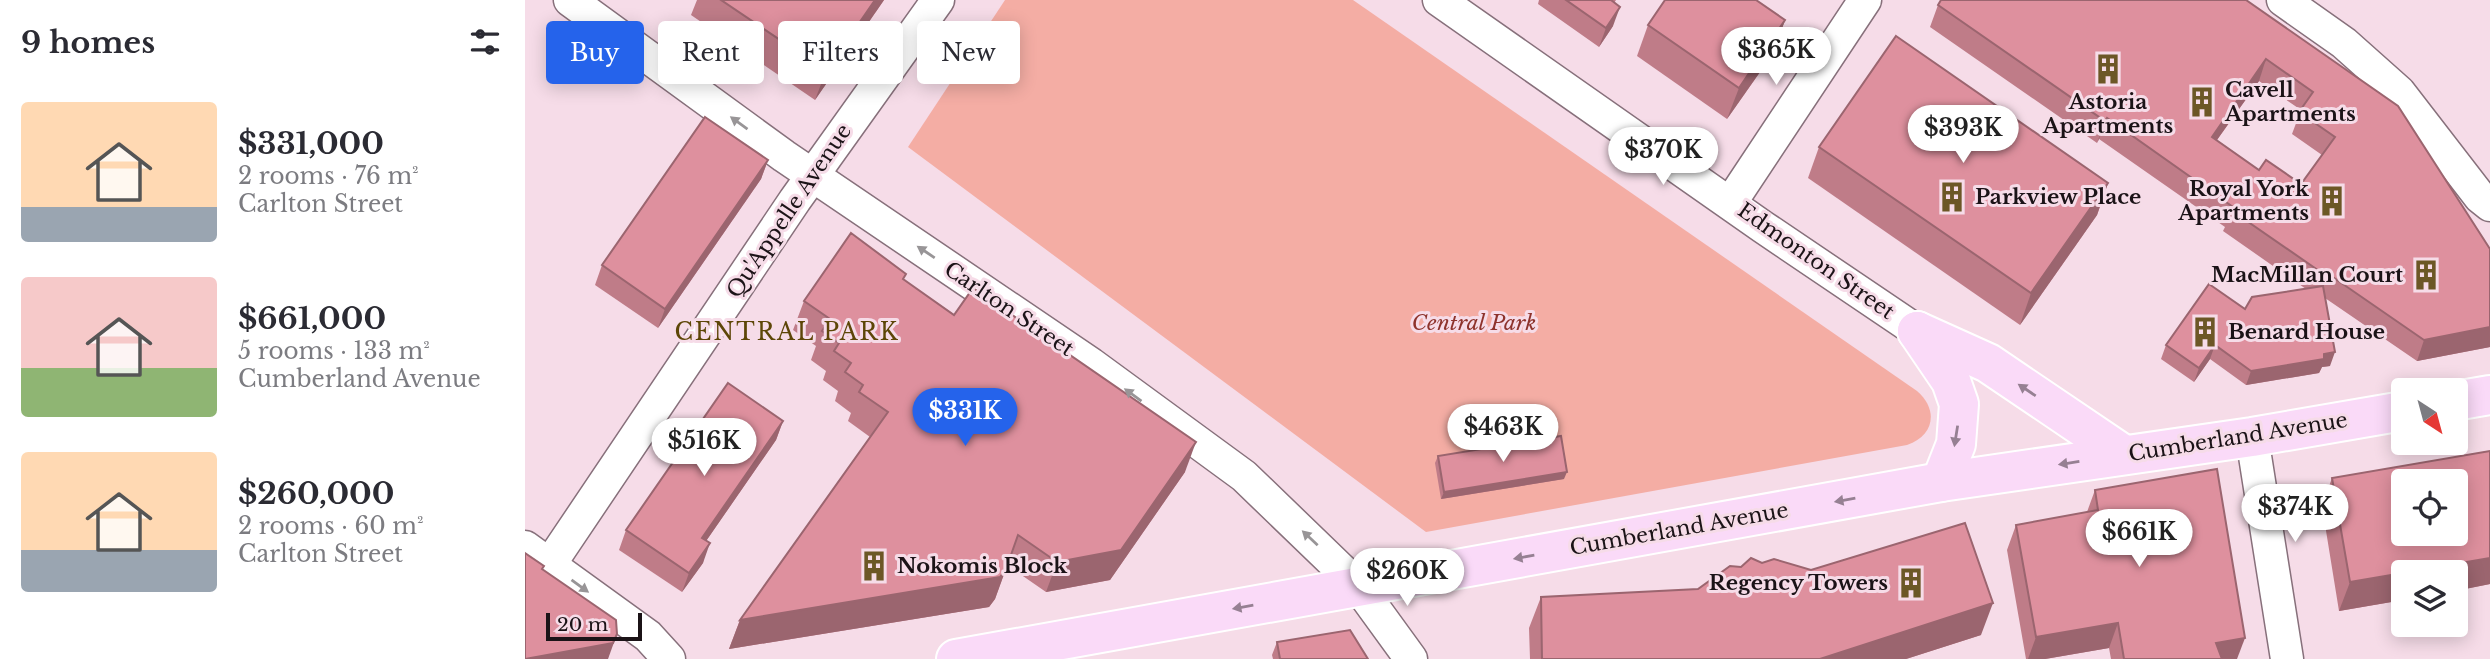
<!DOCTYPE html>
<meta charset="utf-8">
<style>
:root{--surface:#fff;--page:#f2f2f3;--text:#2b2b33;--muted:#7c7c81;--accent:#2563eb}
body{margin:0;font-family:"Libre Baskerville",serif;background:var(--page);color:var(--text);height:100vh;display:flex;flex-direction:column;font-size:26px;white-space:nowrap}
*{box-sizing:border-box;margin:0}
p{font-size:23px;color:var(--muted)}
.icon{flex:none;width:38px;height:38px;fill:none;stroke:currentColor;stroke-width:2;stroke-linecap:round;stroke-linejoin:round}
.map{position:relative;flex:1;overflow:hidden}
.sheet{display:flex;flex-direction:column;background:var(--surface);width:525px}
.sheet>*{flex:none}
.hud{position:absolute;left:21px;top:21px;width:665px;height:63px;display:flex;gap:14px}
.needle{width:46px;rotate:144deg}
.controls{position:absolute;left:1866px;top:378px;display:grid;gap:14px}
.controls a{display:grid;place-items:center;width:77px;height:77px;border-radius:7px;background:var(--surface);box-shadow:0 4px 18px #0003;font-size:35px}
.scale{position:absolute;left:21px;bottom:18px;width:96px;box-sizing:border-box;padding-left:7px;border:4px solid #1b1317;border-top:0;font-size:19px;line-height:24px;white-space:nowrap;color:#1b1317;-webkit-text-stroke:5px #f6dce8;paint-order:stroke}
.price{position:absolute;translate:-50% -60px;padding:0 16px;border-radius:24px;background:#fff;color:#222;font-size:23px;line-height:46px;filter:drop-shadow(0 2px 4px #0008)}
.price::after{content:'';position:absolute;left:50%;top:42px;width:21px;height:16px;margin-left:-10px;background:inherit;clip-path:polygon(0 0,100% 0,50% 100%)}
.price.on{background:var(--accent);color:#fff}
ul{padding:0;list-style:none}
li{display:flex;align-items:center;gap:21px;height:175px;padding:0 21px}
li span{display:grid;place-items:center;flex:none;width:196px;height:140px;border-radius:7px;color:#555}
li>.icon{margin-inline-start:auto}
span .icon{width:84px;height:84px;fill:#fffc;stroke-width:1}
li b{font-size:30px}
h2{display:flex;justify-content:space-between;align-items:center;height:84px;padding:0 21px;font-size:30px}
.chip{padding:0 24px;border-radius:7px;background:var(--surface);box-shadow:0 4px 18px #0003;font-size:24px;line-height:63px}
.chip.on{background:var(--accent);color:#fff}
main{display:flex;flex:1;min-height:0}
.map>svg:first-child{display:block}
.green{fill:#f4ada4}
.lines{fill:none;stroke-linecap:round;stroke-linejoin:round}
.minor-casing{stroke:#87707b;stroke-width:35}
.major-casing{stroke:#fff;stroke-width:42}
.minor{stroke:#fff;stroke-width:32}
.major{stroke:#fadaf8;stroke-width:38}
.wall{fill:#bf7c88;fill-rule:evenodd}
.shaded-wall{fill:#9b656f}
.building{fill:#de909e;stroke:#9b656f;stroke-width:2;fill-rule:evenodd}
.oneway{fill:#989597}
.oneway2{fill:#968093}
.labels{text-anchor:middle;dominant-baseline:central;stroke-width:6;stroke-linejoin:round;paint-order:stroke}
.poi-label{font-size:21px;font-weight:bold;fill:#1b1317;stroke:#f6dce8;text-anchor:start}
.street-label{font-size:21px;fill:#1b1317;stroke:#f6dce8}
.park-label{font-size:21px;font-style:italic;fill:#8e332c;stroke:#f6dce8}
.neighbourhood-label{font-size:23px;letter-spacing:2px;fill:#5d4607;stroke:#f6dce8}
</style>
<main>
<section class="sheet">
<h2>9 homes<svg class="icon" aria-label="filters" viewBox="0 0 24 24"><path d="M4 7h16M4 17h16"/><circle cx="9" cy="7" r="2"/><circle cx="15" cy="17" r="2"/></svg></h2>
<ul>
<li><span style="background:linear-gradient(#ffd9b3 75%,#9aa5b1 0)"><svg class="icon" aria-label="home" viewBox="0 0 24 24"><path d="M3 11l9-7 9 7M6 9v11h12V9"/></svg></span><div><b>$331,000</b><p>2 rooms · 76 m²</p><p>Carlton Street</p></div></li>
<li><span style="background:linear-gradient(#f6c9c9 65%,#8fb573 0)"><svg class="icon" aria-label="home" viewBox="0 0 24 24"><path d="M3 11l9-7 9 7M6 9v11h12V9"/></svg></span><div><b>$661,000</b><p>5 rooms · 133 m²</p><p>Cumberland Avenue</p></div></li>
<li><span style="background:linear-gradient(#ffd9b3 70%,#9aa5b1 0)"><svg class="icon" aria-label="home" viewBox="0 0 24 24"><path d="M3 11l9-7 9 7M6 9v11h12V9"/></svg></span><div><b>$260,000</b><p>2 rooms · 60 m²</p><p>Carlton Street</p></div></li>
</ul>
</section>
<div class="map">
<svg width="1965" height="659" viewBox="0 0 1965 659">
<rect width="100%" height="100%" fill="#f6dce8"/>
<path class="green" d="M 480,0 L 828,0 L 1392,391 C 1414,410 1409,436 1382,445 L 901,532 L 383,147 Z"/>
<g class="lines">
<g class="minor-casing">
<g id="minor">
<path d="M 45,0 L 259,156 L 566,364 L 719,476 L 833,586 L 886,659"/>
<path d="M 914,0 L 1238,227 L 1392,331"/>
<path d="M 1758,0 L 1819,43 L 1874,92 L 1955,197 L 1965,205"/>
<path d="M 1206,202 L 1340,0"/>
<path d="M 1727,437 L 1762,659"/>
<path d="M 0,547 L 123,636 L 144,659"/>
<path d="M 25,564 L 270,200 L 413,0"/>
</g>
</g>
<g class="major-casing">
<g id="major">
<path d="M 1392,331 L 1463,363 L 1599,455"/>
<path d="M 1392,331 L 1426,381 L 1434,404 L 1431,444 L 1416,482"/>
<path d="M 1930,401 L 1965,395"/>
<path d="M 431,659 L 1416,482 L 1727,437 L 1878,411"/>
</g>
</g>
<use href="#minor" class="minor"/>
<use href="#major" class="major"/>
</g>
<g class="wall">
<path d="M 172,0 L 359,0 L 290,100 L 166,15 Z"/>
<path d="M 1014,0 L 1091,0 L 1089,3 L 1088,26 L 1074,47 L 1013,4 Z"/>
<path d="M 1721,0 L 1965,249 L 1965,347 L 1892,361 L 1800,298 L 1805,366 L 1797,367 L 1794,373 L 1721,385 L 1685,359 L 1669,382 L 1636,359 L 1641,345 L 1720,309 L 1781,289 L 1698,231 L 1700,227 L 1574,139 L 1572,143 L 1405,27 L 1413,5 ZM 1734,81 L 1776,110 L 1767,134 L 1797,155 L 1776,184 L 1734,170 L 1692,140 Z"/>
<path d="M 1260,20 L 1249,52 L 1202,119 L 1112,56 L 1123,25 Z"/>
<path d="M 1294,147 L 1583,183 L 1572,215 L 1495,325 L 1283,178 Z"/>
<path d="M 243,160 L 236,179 L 133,328 L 70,285 L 77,265 Z"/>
<path d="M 379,280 L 660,472 L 585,580 L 521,592 L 482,565 L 470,599 L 464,607 L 204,649 L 215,620 L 345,437 L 323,421 L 326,413 L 310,401 L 313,391 L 298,380 L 301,371 L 286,360 L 291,346 L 268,330 L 279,301 Z"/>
<path d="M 258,421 L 251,440 L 181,541 L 178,563 L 157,592 L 94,550 L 101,530 Z"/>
<path d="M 1965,451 L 1965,584 L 1930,591 L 1878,572 L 1878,600 L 1814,611 L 1797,506 L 1807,478 Z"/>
<path d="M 913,456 L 1039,479 L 916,499 L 910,463 Z"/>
<path d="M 1570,490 L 1712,659 L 1586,659 L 1584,648 L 1520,659 L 1501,659 L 1482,550 L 1491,525 L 1562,512 Z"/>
<path d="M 1237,563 L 1456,635 L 1381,659 L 1005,659 L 1004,628 L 1016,597 L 1173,589 L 1216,567 Z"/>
<path d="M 752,642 L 843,659 L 748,659 L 747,655 Z"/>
</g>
<g class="shaded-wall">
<path d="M 350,0 L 359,0 L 290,100 L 301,71 Z"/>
<path d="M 1095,7 L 1088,26 L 1074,47 L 1081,28 Z"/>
<path d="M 1260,20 L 1249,52 L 1202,119 L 1214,88 Z"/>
<path d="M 1741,59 L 1734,81 L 1679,158 L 1687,137 Z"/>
<path d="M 1582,118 L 1574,139 L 1572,143 L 1580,121 Z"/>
<path d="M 243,160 L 236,179 L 133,328 L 140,309 Z"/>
<path d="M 1583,183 L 1572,215 L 1495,325 L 1506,293 Z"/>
<path d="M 1965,327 L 1965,347 L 1892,361 L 1899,340 Z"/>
<path d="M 1690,345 L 1685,359 L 1669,382 L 1674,368 Z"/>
<path d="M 1810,352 L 1805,366 L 1797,367 L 1794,373 L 1721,385 L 1726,371 Z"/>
<path d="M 258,421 L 251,440 L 170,557 L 177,538 Z"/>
<path d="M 671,442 L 660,472 L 585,580 L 521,592 L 532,562 Z"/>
<path d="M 1042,472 L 1039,479 L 916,499 L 919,492 Z"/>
<path d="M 185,543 L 178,563 L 157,592 L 164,573 Z"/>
<path d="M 1965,558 L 1965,584 L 1930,591 L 1930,572 L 1883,572 Z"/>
<path d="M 481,569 L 470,599 L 464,607 L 204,649 L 215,620 Z"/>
<path d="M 1878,573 L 1878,600 L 1814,611 L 1825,582 Z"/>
<path d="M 1468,603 L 1456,635 L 1381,659 L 1295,659 Z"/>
<path d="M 1593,623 L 1584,648 L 1520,659 L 1503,659 L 1511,637 Z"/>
<path d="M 92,634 L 83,659 L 0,659 Z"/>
<path d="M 1720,638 L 1712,659 L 1685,659 L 1691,643 Z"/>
</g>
<g class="building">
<path d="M 196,0 L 350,0 L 301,71 Z"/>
<path d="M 1041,0 L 1086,0 L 1095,7 L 1081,28 Z"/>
<path d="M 1140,0 L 1231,0 L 1260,20 L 1214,88 L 1123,25 Z"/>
<path d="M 1416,0 L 1721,0 L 1873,106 L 1965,249 L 1965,327 L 1899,340 L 1799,271 L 1800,275 L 1706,210 L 1708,207 L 1582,118 L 1580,121 L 1413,5 ZM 1741,59 L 1788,92 L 1774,112 L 1810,137 L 1776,184 L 1741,160 L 1734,170 L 1687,137 Z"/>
<path d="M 1371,36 L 1583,183 L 1506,293 L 1294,147 Z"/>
<path d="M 180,117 L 243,160 L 140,309 L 77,265 Z"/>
<path d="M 326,233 L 381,274 L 378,279 L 429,315 L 448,288 L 671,442 L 596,550 L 532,562 L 493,535 L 481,569 L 475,577 L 215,620 L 363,412 L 334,392 L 338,385 L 320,372 L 326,363 L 309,351 L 314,343 L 297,331 L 305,319 L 279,301 Z"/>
<path d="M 1684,284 L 1720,309 L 1727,297 L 1798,286 L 1810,352 L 1799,354 L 1799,359 L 1726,371 L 1690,345 L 1674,368 L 1641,345 Z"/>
<path d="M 203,383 L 258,421 L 177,538 L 185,543 L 164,573 L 101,530 Z"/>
<path d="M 1036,436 L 1042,472 L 919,492 L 913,456 Z"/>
<path d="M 1965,451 L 1965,558 L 1883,572 L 1878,572 L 1878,573 L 1825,582 L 1807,478 ZM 1878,481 L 1930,481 L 1930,534 L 1878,534 Z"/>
<path d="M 1692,469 L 1720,638 L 1691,643 L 1697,659 L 1599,659 L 1593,623 L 1511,637 L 1491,525 L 1573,510 L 1570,490 Z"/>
<path d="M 1440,523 L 1468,603 L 1295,659 L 1017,659 L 1016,597 L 1173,589 L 1205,566 L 1216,567 L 1226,558 L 1237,563 L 1249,559 L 1286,570 Z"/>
<path d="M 0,553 L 19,566 L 17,569 L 91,620 L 92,634 L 88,643 L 0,659 Z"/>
<path d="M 825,630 L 843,659 L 755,659 L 752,642 Z"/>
</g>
<defs><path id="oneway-solid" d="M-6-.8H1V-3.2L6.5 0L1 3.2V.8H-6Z" transform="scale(1.75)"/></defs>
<g class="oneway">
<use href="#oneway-solid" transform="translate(214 123) rotate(-144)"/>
<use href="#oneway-solid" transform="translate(401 252) rotate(-146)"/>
<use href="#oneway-solid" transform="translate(608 395) rotate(-144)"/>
<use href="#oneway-solid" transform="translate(785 538) rotate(-137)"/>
<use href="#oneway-solid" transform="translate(55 586) rotate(36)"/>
</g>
<g class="oneway2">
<use href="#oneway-solid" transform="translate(1502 390) rotate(-146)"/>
<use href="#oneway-solid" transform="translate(1431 436) rotate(99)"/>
<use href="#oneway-solid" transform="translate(1544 463) rotate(171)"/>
<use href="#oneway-solid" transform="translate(1320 500) rotate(170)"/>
<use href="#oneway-solid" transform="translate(999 557) rotate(170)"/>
<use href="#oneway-solid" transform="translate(718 607) rotate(170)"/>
</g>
<defs>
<g id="building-bare" transform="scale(2.415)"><path d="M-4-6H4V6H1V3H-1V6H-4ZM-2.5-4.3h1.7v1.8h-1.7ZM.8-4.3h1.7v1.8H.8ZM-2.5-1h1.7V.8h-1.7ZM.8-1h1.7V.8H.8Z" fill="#6c5726" stroke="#f6dce8" stroke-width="2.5" paint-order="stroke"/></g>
</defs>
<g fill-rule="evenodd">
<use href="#building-bare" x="1583" y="69"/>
<use href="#building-bare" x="1677" y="102"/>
<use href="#building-bare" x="1427" y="197"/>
<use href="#building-bare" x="1807" y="201"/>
<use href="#building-bare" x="1901" y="275"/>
<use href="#building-bare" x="1680" y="332"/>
<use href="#building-bare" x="349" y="566"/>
<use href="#building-bare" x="1386" y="583"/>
</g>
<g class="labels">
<g class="poi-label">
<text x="1700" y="90">Cavell<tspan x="1700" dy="24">Apartments</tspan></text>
<text x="1583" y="102" text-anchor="middle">Astoria<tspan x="1583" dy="24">Apartments</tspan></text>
<text x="1784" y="189" text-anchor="end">Royal York<tspan x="1784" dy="24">Apartments</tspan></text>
<text x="1450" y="197">Parkview Place</text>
<text x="1878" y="275" text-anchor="end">MacMillan Court</text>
<text x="1703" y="332">Benard House</text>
<text x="372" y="566">Nokomis Block</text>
<text x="1363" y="583" text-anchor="end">Regency Towers</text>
</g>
<g class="street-label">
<text transform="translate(264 211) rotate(-56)">Qu'Appelle Avenue</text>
<text transform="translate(1291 261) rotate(35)">Edmonton Street</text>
<text transform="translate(484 309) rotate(34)">Carlton Street</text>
<text transform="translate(1713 437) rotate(-9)">Cumberland Avenue</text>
<text transform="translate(1154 529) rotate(-10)">Cumberland Avenue</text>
</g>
<g class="park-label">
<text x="949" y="323">Central Park</text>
</g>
<g class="neighbourhood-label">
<text x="262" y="332">CENTRAL PARK</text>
</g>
</g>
</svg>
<div class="controls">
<a><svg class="needle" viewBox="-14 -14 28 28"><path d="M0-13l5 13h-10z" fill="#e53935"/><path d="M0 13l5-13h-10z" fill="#7c7c81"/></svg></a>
<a><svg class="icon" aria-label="locate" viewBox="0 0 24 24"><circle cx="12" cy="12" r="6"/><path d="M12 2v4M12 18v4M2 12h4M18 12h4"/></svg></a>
<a><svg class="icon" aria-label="layers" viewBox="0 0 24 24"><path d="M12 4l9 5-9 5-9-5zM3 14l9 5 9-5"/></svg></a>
</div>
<div class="scale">20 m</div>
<b class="price" style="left:1251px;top:87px">$365K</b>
<b class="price" style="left:1438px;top:165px">$393K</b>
<b class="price" style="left:1138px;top:187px">$370K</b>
<b class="price on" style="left:440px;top:448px">$331K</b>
<b class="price" style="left:978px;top:464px">$463K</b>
<b class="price" style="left:179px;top:478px">$516K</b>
<b class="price" style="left:1770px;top:544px">$374K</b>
<b class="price" style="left:1614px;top:569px">$661K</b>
<b class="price" style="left:882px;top:608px">$260K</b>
<div class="hud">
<a class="chip on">Buy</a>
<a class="chip">Rent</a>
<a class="chip">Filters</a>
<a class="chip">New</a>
</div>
</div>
</main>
